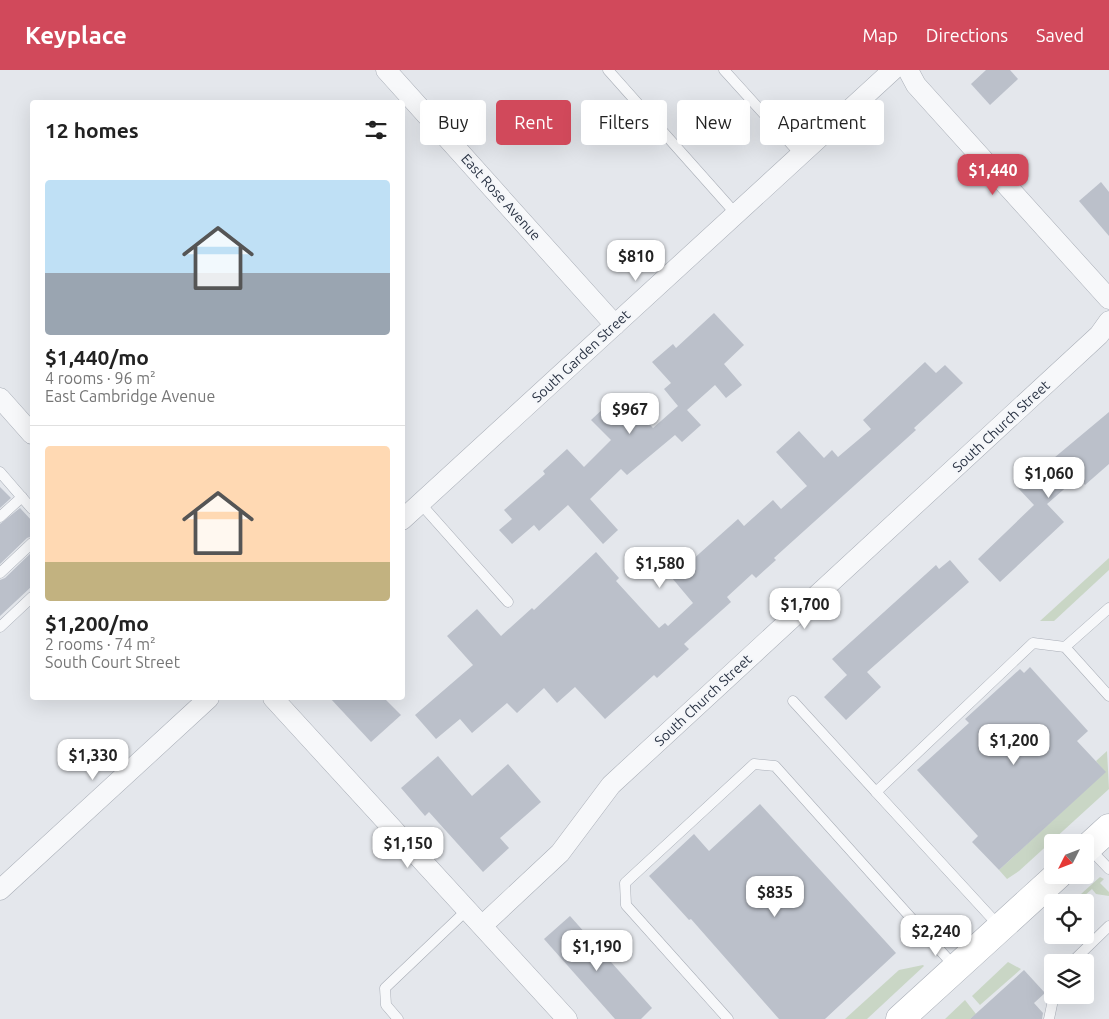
<!DOCTYPE html>
<meta charset="utf-8">
<style>
:root{--surface:#fff;--page:#f6f6f6;--text:#222;--muted:#767676;--line:#e0e0e0;--accent:#d1495b}
body{margin:0;font-family:Ubuntu,sans-serif;background:var(--page);color:var(--text);height:100vh;display:flex;flex-direction:column;font-size:19px;white-space:nowrap}
*{box-sizing:border-box;margin:0}
p{font-size:16px;color:var(--muted)}
.icon{flex:none;width:28px;height:28px;fill:none;stroke:currentColor;stroke-width:2;stroke-linecap:round;stroke-linejoin:round}
.map{position:relative;flex:1;overflow:hidden}
.side{position:absolute;left:30px;top:30px;width:375px;height:600px;display:flex;flex-direction:column;background:var(--surface);border-radius:5px;box-shadow:0 5px 20px #0002}
.side>*{flex:none}
.banner{position:absolute;left:420px;top:30px;width:475px;height:45px;display:flex;gap:10px}
.needle{width:32px;rotate:228deg}
.fabs{position:absolute;left:1044px;top:764px;display:grid;gap:10px}
.fabs a{display:grid;place-items:center;width:50px;height:50px;border-radius:5px;background:var(--surface);box-shadow:0 5px 20px #0002;font-size:25px}
.price{position:absolute;translate:-50% -42px;padding:0 11px;border-radius:10px;background:#fff;color:#222;font-size:16px;line-height:32px;filter:drop-shadow(0 1px 2px #0008)}
.price::after{content:'';position:absolute;left:50%;top:30px;width:15px;height:11px;margin-left:-8px;background:inherit;clip-path:polygon(0 0,100% 0,50% 100%)}
.price.current{background:var(--accent);color:#fff}
ul{padding:0;list-style:none}
li{display:grid;align-content:center;gap:10px;height:265px;padding:0 15px}
li+li{border-top:1px solid var(--line)}
li span{display:grid;place-items:center;height:155px;border-radius:5px;color:#555}
li>.icon{margin-inline-start:auto}
span .icon{width:90px;height:90px;fill:#fffc;stroke-width:1}
li b{font-size:21px}
h2{display:flex;justify-content:space-between;align-items:center;height:60px;padding:0 15px;font-size:21px}
.tag{padding:0 18px;border-radius:5px;background:var(--surface);box-shadow:0 5px 20px #0002;font-size:18px;line-height:45px}
.tag.current{background:var(--accent);color:#fff}
header{display:flex;align-items:center;gap:30px;box-sizing:border-box;height:70px;padding:0 25px;background:var(--accent);color:#fff}
header strong{font-size:24px}
nav{display:flex;gap:28px;margin-inline-start:auto;font-size:18px}
.map>svg:first-child{display:block}
.green{fill:#c9d6c5}
.building{fill:#bbc0ca}
.lines{fill:none;stroke-linecap:round;stroke-linejoin:round}
.lane-casing{stroke:#a9aeb7;stroke-width:11}
.street-casing{stroke:#a9aeb7;stroke-width:21}
.secondary-casing{stroke:#a9aeb7;stroke-width:29}
.lane{stroke:#f7f8fa;stroke-width:10}
.street{stroke:#f7f8fa;stroke-width:20}
.secondary{stroke:#fff;stroke-width:28}
.labels{text-anchor:middle;dominant-baseline:central;stroke-width:4;stroke-linejoin:round;paint-order:stroke}
.street-label{font-size:14px;fill:#2b3445;stroke:#f4f6f9}
</style>
<header>
<strong>Keyplace</strong>
<nav><a>Map</a><a>Directions</a><a>Saved</a></nav>
</header>
<div class="map">
<svg width="1109" height="949" viewBox="0 0 1109 949">
<rect width="100%" height="100%" fill="#e4e7ec"/>
<g class="green">
<path d="M 1109,488 L 1109,500 L 1054,551 L 1040,551 Z"/>
<path d="M 1107,681 L 1109,719 L 1019,801 L 1007,809 L 999,800 L 1105,702 L 1096,691 Z"/>
<path d="M 1100,807 L 1104,809 L 1100,813 L 1109,822 L 1109,826 L 1096,824 L 1092,819 L 1077,832 L 1072,832 Z"/>
<path d="M 1008,892 L 1021,899 L 980,935 L 972,926 Z"/>
<path d="M 923,895 L 924,896 L 867,949 L 845,949 L 899,900 Z"/>
<path d="M 965,930 L 976,944 L 970,949 L 945,949 Z"/>
</g>
<g class="building">
<path d="M 986,0 L 1010,0 L 1018,9 L 990,35 L 971,14 Z"/>
<path d="M 1101,112 L 1109,122 L 1109,166 L 1079,131 Z"/>
<path d="M 714,243 L 744,275 L 724,294 L 742,315 L 726,328 L 715,315 L 687,340 L 701,355 L 682,372 L 675,365 L 627,405 L 621,399 L 590,429 L 618,460 L 603,474 L 568,435 L 539,461 L 534,455 L 512,474 L 499,460 L 512,449 L 504,440 L 545,404 L 543,401 L 567,379 L 584,397 L 611,370 L 591,350 L 620,323 L 653,358 L 678,336 L 664,319 L 671,313 L 652,292 L 673,274 L 676,278 Z"/>
<path d="M 925,292 L 936,303 L 945,295 L 963,313 L 914,358 L 916,360 L 774,488 L 776,490 L 756,508 L 752,504 L 727,527 L 731,532 L 684,574 L 689,579 L 657,608 L 654,605 L 605,649 L 575,617 L 557,633 L 544,618 L 517,643 L 507,633 L 472,663 L 460,649 L 436,669 L 415,645 L 473,595 L 447,566 L 477,539 L 501,566 L 532,538 L 534,540 L 596,482 L 619,508 L 616,511 L 659,558 L 665,553 L 668,556 L 693,533 L 672,508 L 738,449 L 744,456 L 773,430 L 781,439 L 807,416 L 776,382 L 799,361 L 824,388 L 832,380 L 838,387 L 871,359 L 863,350 Z"/>
<path d="M 1109,342 L 1109,394 L 1085,415 L 1078,407 L 1047,434 L 1064,452 L 1000,512 L 978,489 L 1034,435 L 1018,418 Z"/>
<path d="M 0,417 L 11,428 L 0,438 Z"/>
<path d="M 20,438 L 32,451 L 32,466 L 27,468 L 0,494 L 0,454 Z"/>
<path d="M 32,482 L 32,516 L 0,546 L 0,510 L 5,508 Z"/>
<path d="M 950,490 L 969,512 L 867,602 L 881,617 L 846,650 L 824,627 L 847,605 L 832,589 L 936,495 L 939,499 Z"/>
<path d="M 1030,597 L 1088,661 L 1077,671 L 1106,702 L 999,800 L 972,772 L 978,766 L 917,700 L 969,653 L 965,649 L 1020,599 L 1024,603 Z"/>
<path d="M 330,628 L 384,628 L 401,645 L 371,672 Z"/>
<path d="M 438,686 L 472,726 L 508,694 L 541,732 L 500,768 L 509,778 L 483,802 L 429,742 L 425,746 L 401,718 Z"/>
<path d="M 760,734 L 896,883 L 825,949 L 779,949 L 691,849 L 689,850 L 649,806 L 694,764 L 709,781 Z"/>
<path d="M 570,846 L 652,938 L 641,949 L 615,949 L 544,869 Z"/>
<path d="M 1024,900 L 1045,923 L 1034,933 L 1043,943 L 1042,949 L 970,949 Z"/>
</g>
<g class="lines">
<g class="lane-casing">
<g id="lane">
<path d="M 608,0 L 736,144"/>
<path d="M 724,0 L 801,85"/>
<path d="M 0,402 L 32,439"/>
<path d="M 420,433 L 508,532"/>
<path d="M 0,447 L 22,427"/>
<path d="M 0,503 L 32,473"/>
<path d="M 0,557 L 32,527"/>
<path d="M 1065,577 L 1109,538"/>
<path d="M 793,631 L 876,722"/>
<path d="M 1089,778 L 1109,799"/>
<path d="M 999,856 L 876,722 L 1033,573 L 1065,577 L 1109,626"/>
<path d="M 1072,892 L 1109,856"/>
<path d="M 398,949 L 386,935 L 385,918 L 468,839"/>
<path d="M 728,949 L 626,835 L 625,813 L 754,694 L 775,696 L 955,897"/>
<path d="M 1049,949 L 1054,925"/>
</g>
</g>
<g class="street-casing">
<g id="street">
<path d="M 386,0 L 615,255"/>
<path d="M 908,0 L 916,15 L 1109,229"/>
<path d="M 0,328 L 32,364"/>
<path d="M 402,450 L 893,0"/>
<path d="M 273,628 L 567,949"/>
<path d="M 0,820 L 209,628"/>
<path d="M 483,855 L 560,783 L 611,715 L 1099,265 L 1109,251"/>
</g>
</g>
<g class="secondary-casing">
<g id="secondary">
<path d="M 1085,780 L 1109,758"/>
<path d="M 900,949 L 1058,805"/>
</g>
</g>
<use href="#lane" class="lane"/>
<use href="#street" class="street"/>
<use href="#secondary" class="secondary"/>
</g>
<g class="labels">
<g class="street-label">
<text transform="translate(501 127) rotate(48)">East Rose Avenue</text>
<text transform="translate(581 286) rotate(-43)">South Garden Street</text>
<text transform="translate(1001 356) rotate(-43)">South Church Street</text>
<text transform="translate(703 630) rotate(-43)">South Church Street</text>
</g>
</g>
</svg>
<div class="fabs">
<a><svg class="needle" viewBox="-14 -14 28 28"><path d="M0-13l5 13h-10z" fill="#e53935"/><path d="M0 13l5-13h-10z" fill="#767676"/></svg></a>
<a><svg class="icon" aria-label="locate" viewBox="0 0 24 24"><circle cx="12" cy="12" r="6"/><path d="M12 2v4M12 18v4M2 12h4M18 12h4"/></svg></a>
<a><svg class="icon" aria-label="layers" viewBox="0 0 24 24"><path d="M12 4l9 5-9 5-9-5zM3 14l9 5 9-5"/></svg></a>
</div>
<b class="price current" style="left:993px;top:126px">$1,440</b>
<b class="price" style="left:636px;top:212px">$810</b>
<b class="price" style="left:630px;top:365px">$967</b>
<b class="price" style="left:1049px;top:429px">$1,060</b>
<b class="price" style="left:660px;top:519px">$1,580</b>
<b class="price" style="left:805px;top:560px">$1,700</b>
<b class="price" style="left:1014px;top:696px">$1,200</b>
<b class="price" style="left:93px;top:711px">$1,330</b>
<b class="price" style="left:408px;top:799px">$1,150</b>
<b class="price" style="left:775px;top:848px">$835</b>
<b class="price" style="left:936px;top:887px">$2,240</b>
<b class="price" style="left:597px;top:902px">$1,190</b>
<div class="banner">
<a class="tag">Buy</a>
<a class="tag current">Rent</a>
<a class="tag">Filters</a>
<a class="tag">New</a>
<a class="tag">Apartment</a>
</div>
<section class="side">
<h2>12 homes<svg class="icon" aria-label="filters" viewBox="0 0 24 24"><path d="M4 7h16M4 17h16"/><circle cx="9" cy="7" r="2"/><circle cx="15" cy="17" r="2"/></svg></h2>
<ul>
<li><span style="background:linear-gradient(#bfe0f5 60%,#9aa5b1 0)"><svg class="icon" aria-label="home" viewBox="0 0 24 24"><path d="M3 11l9-7 9 7M6 9v11h12V9"/></svg></span><div><b>$1,440/mo</b><p>4 rooms · 96 m²</p><p>East Cambridge Avenue</p></div></li>
<li><span style="background:linear-gradient(#ffd9b3 75%,#c2b280 0)"><svg class="icon" aria-label="home" viewBox="0 0 24 24"><path d="M3 11l9-7 9 7M6 9v11h12V9"/></svg></span><div><b>$1,200/mo</b><p>2 rooms · 74 m²</p><p>South Court Street</p></div></li>
</ul>
</section>
</div>
